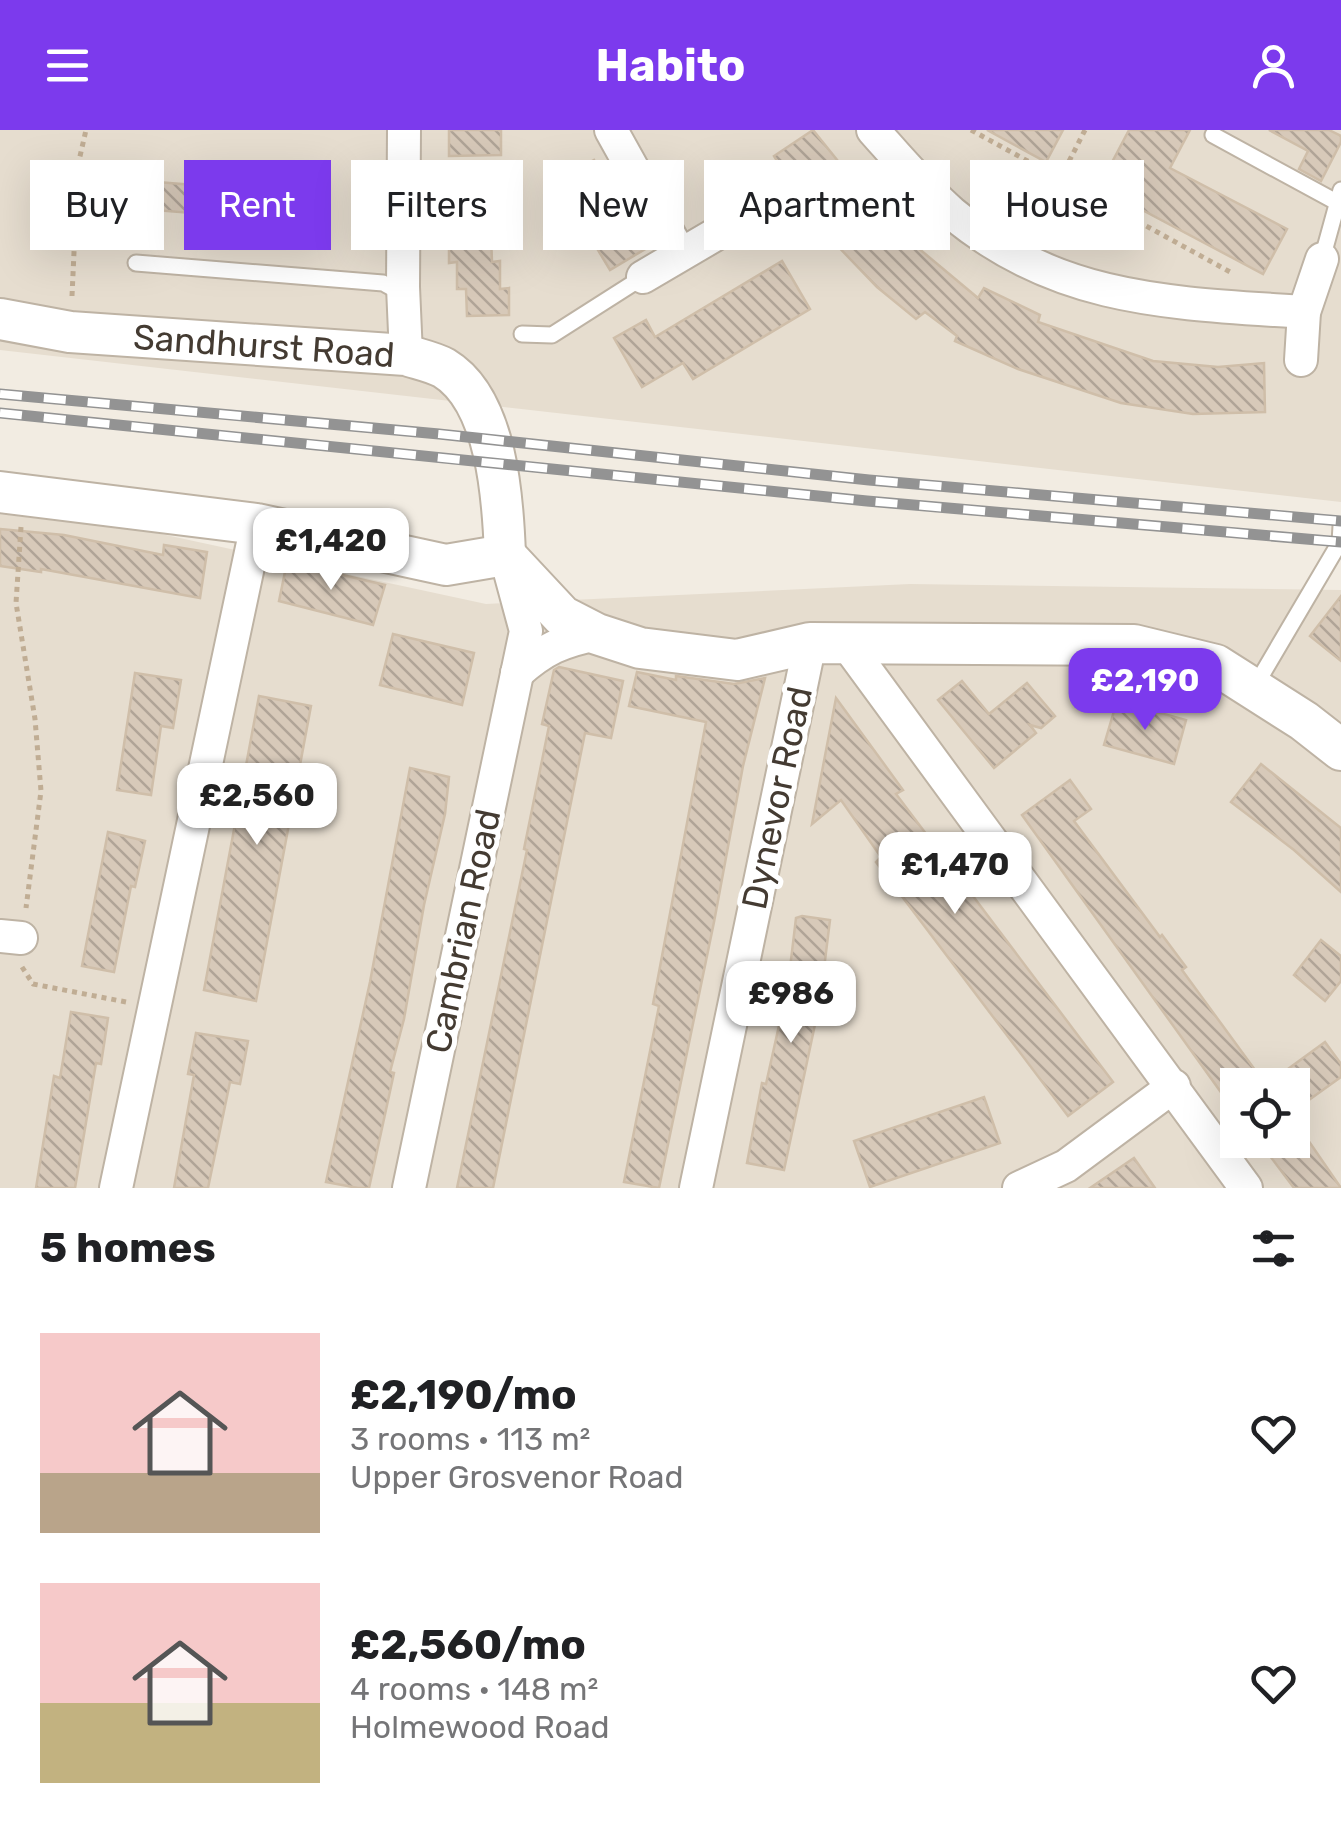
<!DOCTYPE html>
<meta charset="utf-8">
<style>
:root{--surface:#fff;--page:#f2f2f2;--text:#202124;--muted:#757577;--accent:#7c3aed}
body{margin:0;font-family:Rubik,sans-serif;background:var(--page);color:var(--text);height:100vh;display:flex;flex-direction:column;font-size:38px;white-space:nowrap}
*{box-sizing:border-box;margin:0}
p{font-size:32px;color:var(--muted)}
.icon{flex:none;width:55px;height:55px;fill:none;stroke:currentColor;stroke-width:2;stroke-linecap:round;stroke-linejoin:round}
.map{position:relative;height:1058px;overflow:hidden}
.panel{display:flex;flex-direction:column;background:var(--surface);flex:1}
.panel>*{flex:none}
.banner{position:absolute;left:30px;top:30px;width:1282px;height:90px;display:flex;gap:20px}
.controls{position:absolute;left:1220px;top:938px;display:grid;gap:20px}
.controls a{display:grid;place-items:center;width:90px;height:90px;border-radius:0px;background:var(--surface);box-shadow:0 10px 40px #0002;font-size:50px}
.price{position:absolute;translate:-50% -85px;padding:0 22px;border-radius:20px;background:#fff;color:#222;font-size:32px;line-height:65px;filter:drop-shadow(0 2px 5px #0008)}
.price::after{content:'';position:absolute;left:50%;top:60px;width:30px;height:22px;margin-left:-15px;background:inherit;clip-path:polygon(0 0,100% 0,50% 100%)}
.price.current{background:var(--accent);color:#fff}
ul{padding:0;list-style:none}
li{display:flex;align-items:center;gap:30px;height:250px;padding:0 40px}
li span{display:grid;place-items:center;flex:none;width:280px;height:200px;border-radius:0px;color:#555}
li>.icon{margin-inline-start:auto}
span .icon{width:120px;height:120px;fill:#fffc;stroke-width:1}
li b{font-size:42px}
h2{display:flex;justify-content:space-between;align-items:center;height:120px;padding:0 40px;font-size:42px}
.pill{padding:0 35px;border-radius:0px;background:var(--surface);box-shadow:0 10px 40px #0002;font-size:35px;line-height:90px}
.pill.current{background:var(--accent);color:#fff}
header{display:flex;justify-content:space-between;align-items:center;height:130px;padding:0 40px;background:var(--accent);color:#fff;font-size:45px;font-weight:700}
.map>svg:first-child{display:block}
.residential{fill:#e6ddcf;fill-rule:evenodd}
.building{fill:url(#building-back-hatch);stroke:#cfbea9;stroke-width:2.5}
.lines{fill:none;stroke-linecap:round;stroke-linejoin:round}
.service-casing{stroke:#beb3a4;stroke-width:19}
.minor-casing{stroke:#beb3a4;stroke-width:36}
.tertiary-casing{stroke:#beb3a4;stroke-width:44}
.path{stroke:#c0ad94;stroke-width:5;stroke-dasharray:5 5;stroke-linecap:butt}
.service{stroke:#fff;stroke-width:15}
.minor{stroke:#fff;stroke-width:32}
.tertiary{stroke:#fff;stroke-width:40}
.rail-casing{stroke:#939393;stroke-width:11}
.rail{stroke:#fff;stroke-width:8;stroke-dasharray:22;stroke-linecap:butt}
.labels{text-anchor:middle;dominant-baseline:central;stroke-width:10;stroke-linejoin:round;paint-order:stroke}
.street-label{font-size:35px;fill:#443b32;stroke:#fff}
</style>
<header><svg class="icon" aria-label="menu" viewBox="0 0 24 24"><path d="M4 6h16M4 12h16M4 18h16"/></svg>Habito<svg class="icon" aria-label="person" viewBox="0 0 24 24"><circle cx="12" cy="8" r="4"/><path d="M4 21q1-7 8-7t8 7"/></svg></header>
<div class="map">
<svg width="1341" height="1058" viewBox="0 0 1341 1058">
<defs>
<pattern id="building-back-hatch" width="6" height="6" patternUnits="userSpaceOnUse" patternTransform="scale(2.5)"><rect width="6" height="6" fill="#d7c9b9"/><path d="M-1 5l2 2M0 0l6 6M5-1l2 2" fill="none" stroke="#b0a497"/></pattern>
</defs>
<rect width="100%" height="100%" fill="#f2ece2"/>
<g class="residential">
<path d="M 0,0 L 1341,0 L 1341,372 L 0,220 Z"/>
<path d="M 0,384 L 152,402 L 486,474 L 910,454 L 1341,460 L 1341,1058 L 0,1058 ZM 1238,955 L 1292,955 L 1292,1010 L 1238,1010 Z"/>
</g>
<g class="building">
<path d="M 449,0 L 501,0 L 501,25 L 449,26 Z"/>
<path d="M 813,0 L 887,92 L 978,168 L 984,158 L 1040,185 L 1038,192 L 1153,231 L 1218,237 L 1264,233 L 1265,282 L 1193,284 L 1121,273 L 1018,239 L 955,211 L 957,206 L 925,182 L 916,189 L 877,157 L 828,106 L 799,71 L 801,69 L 774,26 Z"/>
<path d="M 987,0 L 1063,0 L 1046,32 Z"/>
<path d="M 1129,0 L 1190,0 L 1170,38 L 1287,99 L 1263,144 L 1099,57 Z"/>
<path d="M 1269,0 L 1329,0 L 1341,6 L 1341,12 L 1321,51 L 1299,39 L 1308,21 Z"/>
<path d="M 594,30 L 647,118 L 610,140 L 557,52 Z"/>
<path d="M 133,50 L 193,55 L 191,83 L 131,78 Z"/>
<path d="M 491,105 L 492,132 L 500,131 L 500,159 L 509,158 L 509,185 L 467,186 L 466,159 L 457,159 L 457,132 L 449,133 L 449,106 Z"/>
<path d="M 782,131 L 810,179 L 693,249 L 683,233 L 642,257 L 614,208 L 646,190 L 655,207 Z"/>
<path d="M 0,399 L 64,405 L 163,425 L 164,415 L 207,422 L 200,468 L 41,439 L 41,442 L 0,436 Z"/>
<path d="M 287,432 L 385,455 L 373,495 L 279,471 Z"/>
<path d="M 1341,466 L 1341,531 L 1310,506 Z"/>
<path d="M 393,504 L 474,523 L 462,575 L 380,555 Z"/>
<path d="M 559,537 L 623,551 L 611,608 L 585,603 L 493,1058 L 457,1058 L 527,720 L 524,719 L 549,596 L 542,594 L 554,540 Z"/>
<path d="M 637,542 L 676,550 L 676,546 L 734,554 L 765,548 L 743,636 L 714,792 L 659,1058 L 624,1052 L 659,876 L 653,874 L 706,592 L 629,576 Z"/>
<path d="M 135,543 L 181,550 L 173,598 L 161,596 L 151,665 L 117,660 Z"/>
<path d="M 962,551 L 989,584 L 1027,553 L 1055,586 L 1041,598 L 1030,595 L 1036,603 L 994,638 L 938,570 Z"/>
<path d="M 259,566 L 311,576 L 256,871 L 204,860 Z"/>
<path d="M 836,568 L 903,660 L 896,664 L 1113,952 L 1068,986 L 876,732 L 881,727 L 841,670 L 812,694 Z"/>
<path d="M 1117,571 L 1186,590 L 1174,634 L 1104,615 Z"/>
<path d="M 1261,634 L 1341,698 L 1341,762 L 1294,720 L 1231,672 Z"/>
<path d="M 410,638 L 449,647 L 445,684 L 424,775 L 404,889 L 390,942 L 394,943 L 369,1058 L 358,1058 L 326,1052 L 370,852 Z"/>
<path d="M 1070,650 L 1091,679 L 1074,691 L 1160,807 L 1162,805 L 1186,837 L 1182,840 L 1266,955 L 1325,912 L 1341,934 L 1341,947 L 1292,982 L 1292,955 L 1238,955 L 1238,986 L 1022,685 Z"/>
<path d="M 108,702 L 145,711 L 135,757 L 131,756 L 114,842 L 82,836 Z"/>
<path d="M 802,786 L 830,790 L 820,871 L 784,1040 L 747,1033 L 762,953 L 766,954 L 788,855 L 796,788 Z"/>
<path d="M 1321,810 L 1341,826 L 1341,851 L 1325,871 L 1294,845 Z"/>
<path d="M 71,882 L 108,888 L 101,934 L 96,933 L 75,1058 L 36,1058 L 54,946 L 60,948 Z"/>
<path d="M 196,903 L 248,911 L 240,954 L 230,952 L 208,1058 L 174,1058 L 194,945 L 188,944 Z"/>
<path d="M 984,967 L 1000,1013 L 870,1057 L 854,1011 Z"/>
<path d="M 1258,1010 L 1308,1010 L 1341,1058 L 1294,1058 Z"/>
<path d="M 1134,1028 L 1155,1058 L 1090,1058 Z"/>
</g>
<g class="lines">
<g class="service-casing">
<g id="service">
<path d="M 1213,5 L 1338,73"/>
<path d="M 1322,129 L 1341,60"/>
<path d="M 136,133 L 383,153 L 403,164"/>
<path d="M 522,204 L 552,205 L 643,147"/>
<path d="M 1254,558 L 1340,412 L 1341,396"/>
</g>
</g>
<g class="minor-casing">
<g id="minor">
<path d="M 404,0 L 403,157 L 406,225"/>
<path d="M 611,0 L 680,124"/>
<path d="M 873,0 C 898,28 923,58 952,83 C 1058,172 1173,173 1304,182"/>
<path d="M 643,147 L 740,90"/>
<path d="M 1301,230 L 1304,182 L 1322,129"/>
<path d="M 846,513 L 1246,1058"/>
<path d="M 517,543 C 544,519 562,511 597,504"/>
<path d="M 0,806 L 21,808"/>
<path d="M 116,1058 L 257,394"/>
<path d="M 409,1058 L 526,501 L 506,427"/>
<path d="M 696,1058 L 810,513"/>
<path d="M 1019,1058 L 1066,1036 L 1174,956"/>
</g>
</g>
<g class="tertiary-casing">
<g id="tertiary">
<path d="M 0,189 L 70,202 L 406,225 C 418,229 433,232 444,238 C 497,270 503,369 505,425"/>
<path d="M 0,362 L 257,394 L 446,435 L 505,425"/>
<path d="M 505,425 L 562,486 L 597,504 L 640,518 L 737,530 L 810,513 L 1134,515 L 1216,535 L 1304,591 L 1341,620"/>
</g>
</g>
<g class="path">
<path d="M 971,0 L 1232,143"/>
<path d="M 1060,49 L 1085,0"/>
<path d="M 72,166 L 78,35 L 86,0"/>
<path d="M 21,397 L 16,473 L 35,589 L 41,661 L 26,778"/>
<path d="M 22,837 L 33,854 L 126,872"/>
</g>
<use href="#service" class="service"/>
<use href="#minor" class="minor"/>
<use href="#tertiary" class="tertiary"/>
<g class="rail-casing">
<g id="rail">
<path d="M 0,264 L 439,304 L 869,350 L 1341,391"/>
<path d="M 0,283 L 867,371 L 1341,412"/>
</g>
</g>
<use href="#rail" class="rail"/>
</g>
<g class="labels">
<g class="street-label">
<text transform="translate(264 216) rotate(4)">Sandhurst Road</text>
<text transform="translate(777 668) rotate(-78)">Dynevor Road</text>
<text transform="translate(463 801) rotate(-78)">Cambrian Road</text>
</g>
</g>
</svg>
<div class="controls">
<a><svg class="icon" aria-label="locate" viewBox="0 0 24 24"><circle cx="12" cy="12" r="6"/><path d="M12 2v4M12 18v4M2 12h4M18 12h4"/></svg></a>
</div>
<b class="price" style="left:331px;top:463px">£1,420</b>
<b class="price current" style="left:1145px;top:603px">£2,190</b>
<b class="price" style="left:257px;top:718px">£2,560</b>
<b class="price" style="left:955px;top:787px">£1,470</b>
<b class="price" style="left:791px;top:916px">£986</b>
<div class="banner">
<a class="pill">Buy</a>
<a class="pill current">Rent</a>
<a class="pill">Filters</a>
<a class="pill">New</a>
<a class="pill">Apartment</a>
<a class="pill">House</a>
</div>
</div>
<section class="panel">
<h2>5 homes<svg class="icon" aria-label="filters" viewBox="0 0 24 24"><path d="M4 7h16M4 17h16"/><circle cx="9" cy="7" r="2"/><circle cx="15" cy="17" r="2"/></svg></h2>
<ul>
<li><span style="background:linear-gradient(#f6c9c9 70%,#b9a48a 0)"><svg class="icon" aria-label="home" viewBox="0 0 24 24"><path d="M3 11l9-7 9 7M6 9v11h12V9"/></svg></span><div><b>£2,190/mo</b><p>3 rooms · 113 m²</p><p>Upper Grosvenor Road</p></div><svg class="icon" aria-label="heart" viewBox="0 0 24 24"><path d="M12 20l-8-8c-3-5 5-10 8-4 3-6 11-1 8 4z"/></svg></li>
<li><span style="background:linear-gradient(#f6c9c9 60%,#c2b280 0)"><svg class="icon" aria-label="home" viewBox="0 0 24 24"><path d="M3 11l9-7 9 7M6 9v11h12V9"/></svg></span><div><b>£2,560/mo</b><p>4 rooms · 148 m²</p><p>Holmewood Road</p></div><svg class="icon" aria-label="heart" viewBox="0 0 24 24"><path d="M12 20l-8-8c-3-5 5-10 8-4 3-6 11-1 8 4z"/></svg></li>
</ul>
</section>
